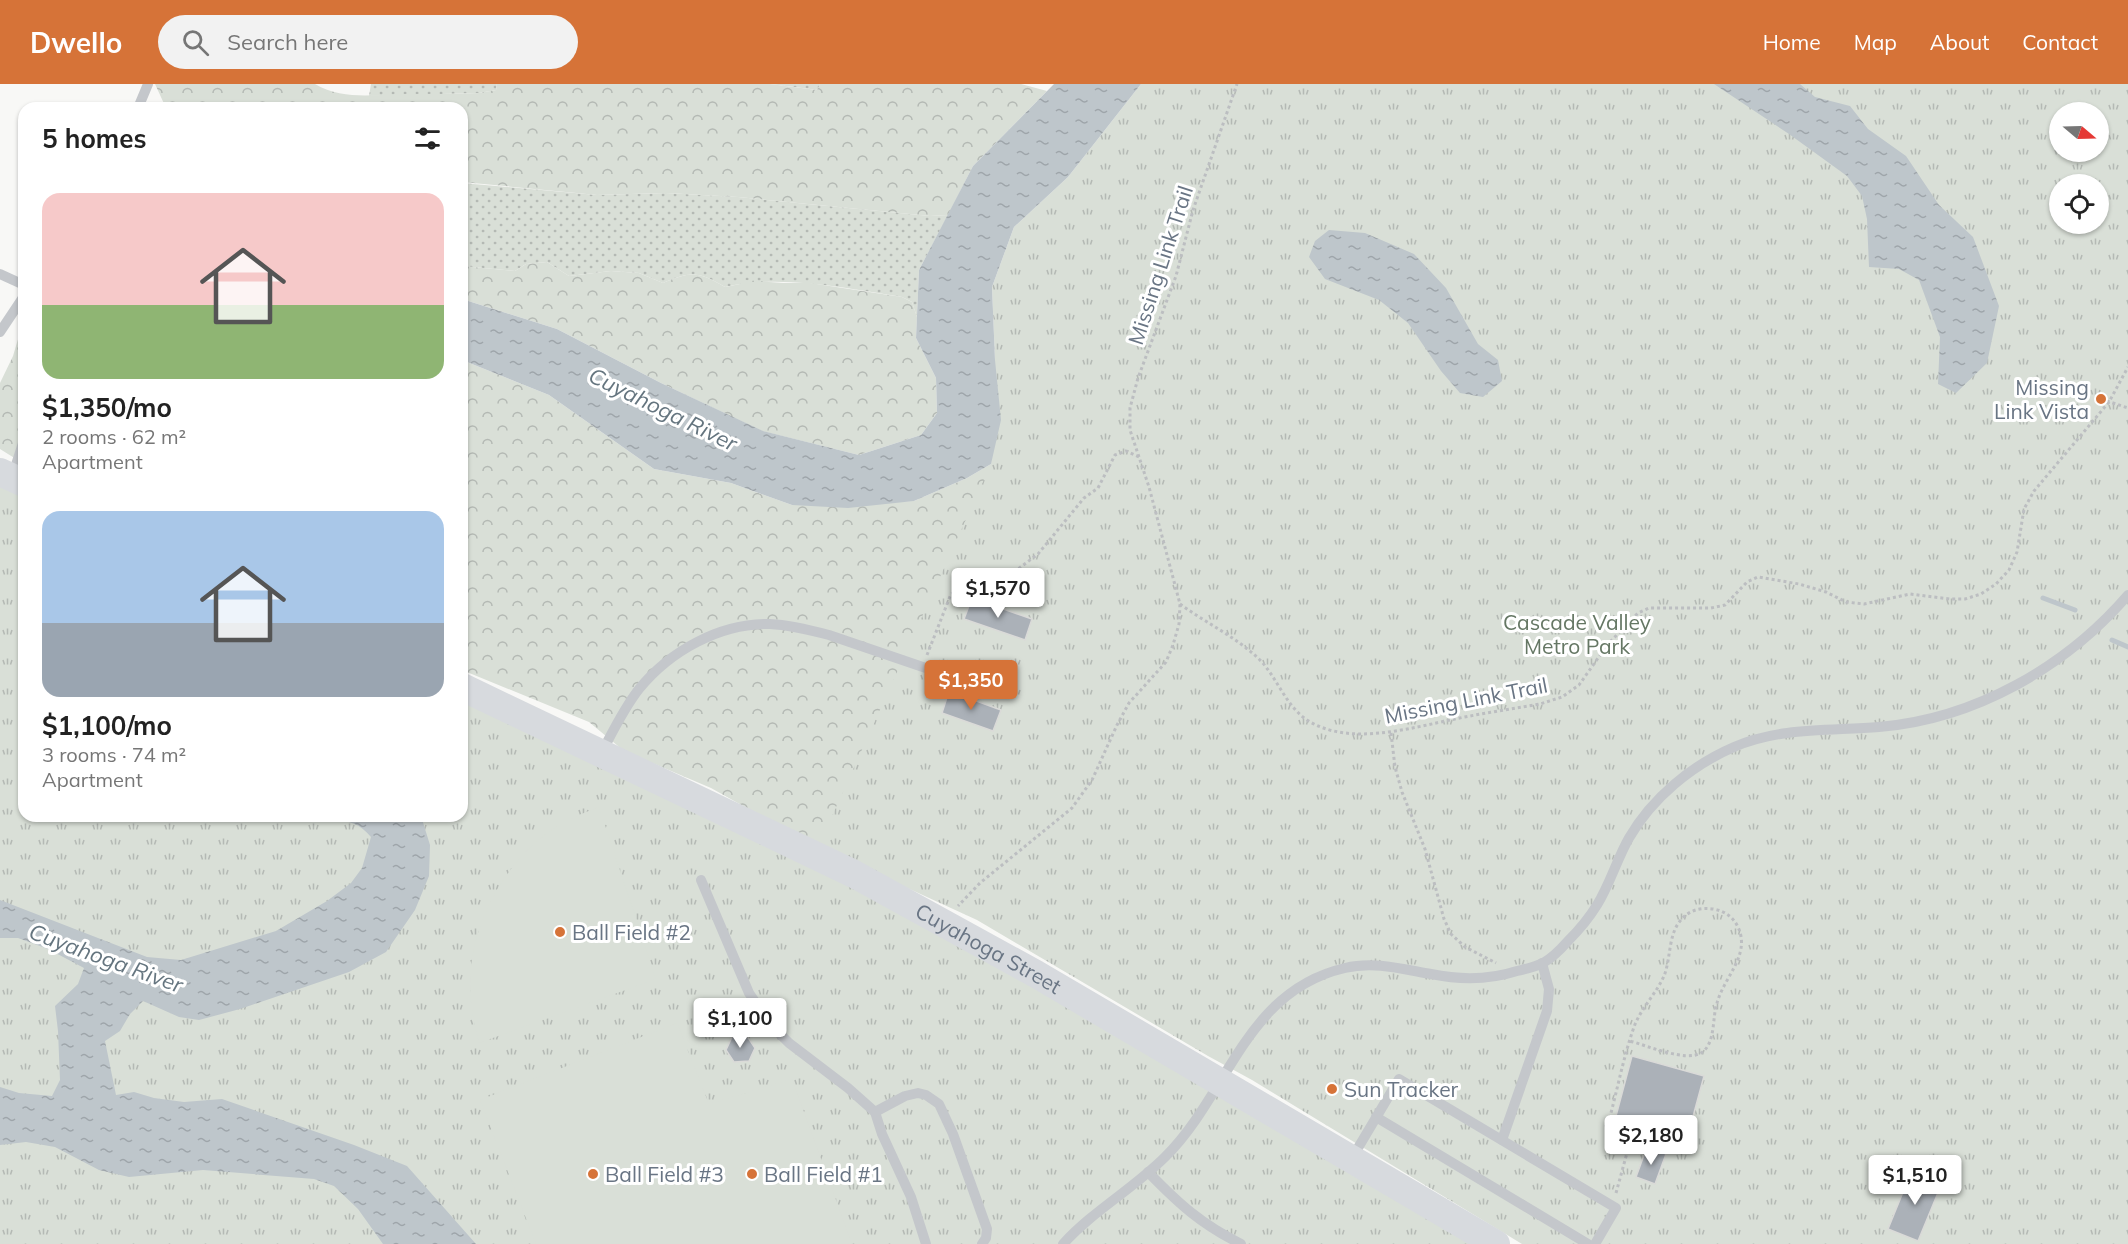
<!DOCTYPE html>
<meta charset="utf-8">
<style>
:root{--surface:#fff;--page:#f2f2f2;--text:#222;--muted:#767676;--accent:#d67338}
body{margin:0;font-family:Mulish,sans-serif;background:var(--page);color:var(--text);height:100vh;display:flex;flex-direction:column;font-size:22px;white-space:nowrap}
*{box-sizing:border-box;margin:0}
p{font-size:20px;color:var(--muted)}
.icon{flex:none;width:33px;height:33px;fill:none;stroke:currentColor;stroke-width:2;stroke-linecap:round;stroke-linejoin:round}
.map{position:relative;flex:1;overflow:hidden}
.drawer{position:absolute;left:18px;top:18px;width:450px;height:720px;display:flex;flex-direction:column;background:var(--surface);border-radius:18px;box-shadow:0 2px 4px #0004}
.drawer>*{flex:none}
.needle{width:39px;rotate:109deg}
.buttons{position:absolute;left:2049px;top:18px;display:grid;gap:12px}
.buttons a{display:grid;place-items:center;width:60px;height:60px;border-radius:50%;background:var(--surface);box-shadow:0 2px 4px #0004;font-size:30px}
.price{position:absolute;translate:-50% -51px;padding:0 14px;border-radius:6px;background:#fff;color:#222;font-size:20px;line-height:39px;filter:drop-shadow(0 2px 3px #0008)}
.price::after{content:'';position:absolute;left:50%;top:36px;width:18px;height:14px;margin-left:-9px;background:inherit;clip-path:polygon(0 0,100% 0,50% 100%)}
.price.on{background:var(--accent);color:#fff}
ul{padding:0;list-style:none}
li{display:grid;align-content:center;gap:12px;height:318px;padding:0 24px}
li span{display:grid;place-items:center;height:186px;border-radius:18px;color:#555}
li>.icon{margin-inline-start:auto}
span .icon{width:108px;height:108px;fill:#fffc;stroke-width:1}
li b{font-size:26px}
h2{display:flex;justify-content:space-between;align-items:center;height:72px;padding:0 24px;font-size:26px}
header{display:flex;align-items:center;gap:36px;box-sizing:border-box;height:84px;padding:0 30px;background:var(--accent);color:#fff}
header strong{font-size:28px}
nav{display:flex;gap:33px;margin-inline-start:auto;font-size:21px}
.search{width:420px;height:54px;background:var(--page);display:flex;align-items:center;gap:15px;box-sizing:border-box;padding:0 21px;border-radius:33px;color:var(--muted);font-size:22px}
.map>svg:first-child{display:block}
.grass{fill:url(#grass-dots)}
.forest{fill:url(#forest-crowns)}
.park{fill:url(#park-tufts);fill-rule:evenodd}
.pitch{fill:#d9dfd7}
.water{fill:url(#water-ripples)}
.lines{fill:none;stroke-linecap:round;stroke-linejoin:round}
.stream{stroke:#bec6cb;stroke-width:5}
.building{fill:#abb1b8;stroke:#dadad8;stroke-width:1.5}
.path{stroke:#bcbec1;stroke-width:3;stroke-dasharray:3 3;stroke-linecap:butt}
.lane{stroke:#c4c7cb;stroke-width:10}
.secondary{stroke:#d7dade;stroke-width:28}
.poi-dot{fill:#d67338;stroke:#fff;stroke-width:2}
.labels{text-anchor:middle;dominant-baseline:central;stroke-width:6;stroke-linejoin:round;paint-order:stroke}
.street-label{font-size:21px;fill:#697584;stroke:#fff}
.poi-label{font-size:21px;fill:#697584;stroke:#fff;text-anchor:start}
.park-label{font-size:21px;fill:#657764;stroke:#fff}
.water-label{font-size:22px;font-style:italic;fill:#65757f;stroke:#fff}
</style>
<header>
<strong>Dwello</strong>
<div class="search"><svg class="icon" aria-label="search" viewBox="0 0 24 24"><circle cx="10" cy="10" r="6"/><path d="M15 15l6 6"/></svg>Search here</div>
<nav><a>Home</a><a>Map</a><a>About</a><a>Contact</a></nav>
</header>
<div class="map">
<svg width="2128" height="1160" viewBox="0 0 2128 1160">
<defs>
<pattern id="grass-dots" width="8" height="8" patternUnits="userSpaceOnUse" patternTransform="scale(1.5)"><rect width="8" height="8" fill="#d9dfd7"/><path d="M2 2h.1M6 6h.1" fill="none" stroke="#b4b9b4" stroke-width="1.8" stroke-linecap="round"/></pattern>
<pattern id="forest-crowns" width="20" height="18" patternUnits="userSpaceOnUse" patternTransform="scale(1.5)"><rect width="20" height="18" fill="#d9dfd7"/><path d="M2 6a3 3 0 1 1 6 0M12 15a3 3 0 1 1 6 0" fill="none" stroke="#b4b9b4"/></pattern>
<pattern id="park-tufts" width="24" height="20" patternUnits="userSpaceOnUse" patternTransform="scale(1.5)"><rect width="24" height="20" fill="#d9dfd7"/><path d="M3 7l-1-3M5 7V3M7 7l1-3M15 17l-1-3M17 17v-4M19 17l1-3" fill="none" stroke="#b4b9b4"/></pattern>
<pattern id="water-ripples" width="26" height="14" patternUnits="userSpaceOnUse" patternTransform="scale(1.5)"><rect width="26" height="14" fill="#bec6cb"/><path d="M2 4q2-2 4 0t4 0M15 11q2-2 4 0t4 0" fill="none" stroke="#9ea5aa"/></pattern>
</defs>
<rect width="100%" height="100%" fill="#f8f8f6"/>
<g class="grass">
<path d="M 371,0 L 497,0 L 496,6 L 479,9 L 369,12 Z"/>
<path d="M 770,0 L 820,0 L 818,6 Z"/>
<path d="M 462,99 L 597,111 L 666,109 L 738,113 L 930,132 L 948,131 L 919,186 L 917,233 L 912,218 L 902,213 C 847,204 779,190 725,203 C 698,187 691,187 663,199 L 639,189 L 611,187 L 569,192 L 547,178 L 526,180 L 515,187 L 462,182 Z"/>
</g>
<g class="forest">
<path d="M 155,0 L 315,0 C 344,17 376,10 408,10 C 432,10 455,10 479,9 L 496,6 L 497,0 L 770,0 L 817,6 L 820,0 L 1021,0 L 1047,7 L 973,82 L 948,131 L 930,132 L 738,113 L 666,109 L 597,111 L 462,98 L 462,24 L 166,24 Z"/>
<path d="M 547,178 L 569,192 L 611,187 L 639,189 L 663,199 C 691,187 698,187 725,203 L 740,200 L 744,196 L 783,199 L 810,199 L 902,213 L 912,218 L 917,233 L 916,254 L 936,294 L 937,329 L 921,351 L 859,371 L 762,347 L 661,299 L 557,245 L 462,215 L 462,182 L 515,187 L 526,180 Z"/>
<path d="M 1041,207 L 926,810 L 793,750 L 711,704 L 624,667 L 589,638 L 462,586 L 462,276 L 549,311 L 654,385 L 731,399 L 792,421 L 914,417 L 967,394 L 991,380 L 995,276 Z"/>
<path d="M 24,235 L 24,380 L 0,365 L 0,299 L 13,272 Z"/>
</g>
<g class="park">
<path d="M 1141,0 L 2128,0 L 2128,1160 L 1522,1160 L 1252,996 L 1208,972 L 977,836 L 818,763 L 991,380 L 1001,336 L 995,276 L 992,203 L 1014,143 L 1068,93 ZM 2060,28 L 2098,28 L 2098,68 L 2060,68 ZM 2060,100 L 2098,100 L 2098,140 L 2060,140 Z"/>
<path d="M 0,388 L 24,399 L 24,732 L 462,732 L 462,603 L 796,762 L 1477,1160 L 0,1160 Z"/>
</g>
<g class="pitch">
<path d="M 599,723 L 656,895 L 479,959 C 474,940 470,921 470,900 C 470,844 501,784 546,750 C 562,738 580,730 599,723 Z"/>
<path d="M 677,939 L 709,1020 L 792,995 L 852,1160 L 536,1160 L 480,1016 Z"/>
</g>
<g class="water">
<path d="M 1054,0 L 1141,0 L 1068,93 L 1014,143 L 992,203 L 995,276 L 1001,336 L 991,380 L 967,394 L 914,417 L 848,424 L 792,421 L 731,399 L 654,385 L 549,311 L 462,276 L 462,215 L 557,245 L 661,299 L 763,347 L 859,371 L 921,351 L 937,329 L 936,294 L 916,254 L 919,186 L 973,82 Z"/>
<path d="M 1714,0 L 1800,0 L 1815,13 L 1850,22 L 1868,45 L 1906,72 L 1939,121 L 1973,153 L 1999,222 L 1987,279 L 1956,309 L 1938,300 L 1940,253 L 1919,196 L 1899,185 L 1869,183 L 1867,135 L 1862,112 L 1847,92 L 1789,50 Z"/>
<path d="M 1329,146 L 1365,149 L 1414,170 L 1446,204 L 1478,260 L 1498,276 L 1502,297 L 1483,313 L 1460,309 L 1441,287 L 1408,239 L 1379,216 L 1325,195 L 1309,173 L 1315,157 Z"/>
<path d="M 291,732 L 421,732 L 430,761 L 429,792 L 415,826 L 386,868 L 349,888 L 240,925 L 199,936 L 179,933 L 143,917 L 130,930 L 120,947 L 105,957 L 116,1011 L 134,1008 L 154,1014 L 184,1018 L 222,1015 L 354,1061 L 407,1082 L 476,1160 L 383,1160 L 358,1125 L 334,1102 L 314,1095 L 203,1086 L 129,1093 L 99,1086 L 55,1063 L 26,1058 L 0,1061 L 0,1003 L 19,1009 L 52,1012 L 60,996 L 58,947 L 55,922 L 78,900 L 84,884 L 48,865 L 18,854 L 0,854 L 0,816 L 147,873 L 181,876 L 276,847 L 327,817 L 351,799 L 362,784 L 371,753 C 346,722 317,748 291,732 Z"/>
</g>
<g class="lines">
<g class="stream">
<path d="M 2043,514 L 2075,526"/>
<path d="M 2112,556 L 2128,563"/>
</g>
</g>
<g class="building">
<path d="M 972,514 L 1032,535 L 1025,556 L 964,535 Z"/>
<path d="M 949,607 L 1001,626 L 993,647 L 942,629 Z"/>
<path d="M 747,952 L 755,964 L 749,977 L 734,978 L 726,966 L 732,953 Z"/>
<path d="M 1632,972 L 1704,992 L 1688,1051 L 1616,1032 Z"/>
<path d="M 1647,1063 L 1666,1070 L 1655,1100 L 1636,1093 Z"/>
<path d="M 1912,1086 L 1942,1099 L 1918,1157 L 1888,1145 Z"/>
</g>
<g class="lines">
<g class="path">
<path d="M 2101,315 L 2128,324"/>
<path d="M 1139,373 L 1130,346 L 1130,324 L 1138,294 L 1176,192 L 1193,126 L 1237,0"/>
<path d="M 1180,520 C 1206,539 1236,553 1259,575 C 1277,593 1285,621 1307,636 C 1349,663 1410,644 1455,635 C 1483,629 1512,625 1540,620 L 1562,613 L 1579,601 L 1608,560 L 1638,529 L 1649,524 L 1711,524 L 1725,521 L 1747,498 L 1758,493 L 1799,500 L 1826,508 L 1846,518 L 1864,520 L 1910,510 L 1950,515 L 1965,515 L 1981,510 L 1996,500 L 2009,486 L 2017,468 L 2024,425 L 2034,407 L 2109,318 L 2128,283"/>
<path d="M 927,571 L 951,510 L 961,504 L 1018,485 L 1038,470 L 1084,414 L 1098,404 L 1115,371 L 1126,367 L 1139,373 L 1149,403 L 1180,520 L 1179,540 L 1173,561 L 1166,578 L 1129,619 L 1117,641 L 1092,696 L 1072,724 L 980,799 L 958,822"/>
<path d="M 1391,649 L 1395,683 L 1402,708 L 1425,765 L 1444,835 L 1451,850 L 1465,863 L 1496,879"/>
<path d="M 1633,1047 L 1650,1052"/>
<path d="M 1616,1109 L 1633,1047 L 1608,1040 C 1617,1008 1623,974 1634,943 C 1641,924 1656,910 1664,892 C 1671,875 1668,850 1681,836 C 1689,826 1701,823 1713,825 C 1725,827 1733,833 1738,843 C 1751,871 1724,893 1717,919 C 1712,933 1716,960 1701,969 C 1685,978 1648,962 1630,957"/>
</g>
<g class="lane">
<path d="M 138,24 L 148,0"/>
<path d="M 0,190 L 24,201"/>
<path d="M 0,248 L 24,212"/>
<path d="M 12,393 L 24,356"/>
<path d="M 602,668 C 613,647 624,624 639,605 C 670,567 720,539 770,540 C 790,541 810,546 829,551 L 999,609"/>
<path d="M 701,796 L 749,909 L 771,941 L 789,959 L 848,1004 L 875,1028 L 882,1050 L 911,1113 L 926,1160"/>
<path d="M 875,1028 L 905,1012 L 918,1009 L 926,1011 L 939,1020 L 953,1050 L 987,1145 L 986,1154 L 982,1160"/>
<path d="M 1376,1033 L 1588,1160"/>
<path d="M 1502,1056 L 1547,927 L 1549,905 L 1542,879"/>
<path d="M 1352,1074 L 1399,995 L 1616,1124 L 1595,1160"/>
<path d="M 1148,1088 C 1179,1120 1201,1140 1241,1160"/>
<path d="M 1063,1160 C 1093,1127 1133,1105 1165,1073 C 1229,1010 1245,907 1345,884 C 1374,877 1402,885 1431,890 C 1460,896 1489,896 1517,887 C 1525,885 1535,883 1543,879 C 1552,874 1561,865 1568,857 C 1579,846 1589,834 1597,821 C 1610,800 1617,775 1629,754 C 1652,714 1692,681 1734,663 C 1780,643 1830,647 1879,643 C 1975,635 2066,583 2128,511"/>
</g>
<g class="secondary">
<path d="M 0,388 L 24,399"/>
<path id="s1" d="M 462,603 L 854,790 L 1036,890 L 1496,1160"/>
</g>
</g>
<g class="poi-dot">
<circle cx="2101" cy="315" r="6"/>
<circle cx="560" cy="848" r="6"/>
<circle cx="1332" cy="1005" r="6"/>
<circle cx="593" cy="1090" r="6"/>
<circle cx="752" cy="1090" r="6"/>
</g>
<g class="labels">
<g class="street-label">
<text transform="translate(1160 181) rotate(-72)">Missing Link Trail</text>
<text transform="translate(1466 616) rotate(-11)">Missing Link Trail</text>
<text stroke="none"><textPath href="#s1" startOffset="588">Cuyahoga Street</textPath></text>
</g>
<g class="poi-label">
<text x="2089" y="303" text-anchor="end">Missing<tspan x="2089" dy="24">Link Vista</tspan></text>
<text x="572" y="848">Ball Field #2</text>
<text x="1344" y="1005">Sun Tracker</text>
<text x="605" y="1090">Ball Field #3</text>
<text x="764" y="1090">Ball Field #1</text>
</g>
<g class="park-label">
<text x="1577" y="538">Cascade Valley<tspan x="1577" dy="24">Metro Park</tspan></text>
</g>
<g class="water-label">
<text transform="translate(663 325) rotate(26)">Cuyahoga River</text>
<text transform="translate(106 874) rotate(20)">Cuyahoga River</text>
</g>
</g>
</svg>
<div class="buttons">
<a><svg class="needle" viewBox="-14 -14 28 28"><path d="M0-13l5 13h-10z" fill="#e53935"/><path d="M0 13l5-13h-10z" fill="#767676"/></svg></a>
<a><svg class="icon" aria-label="locate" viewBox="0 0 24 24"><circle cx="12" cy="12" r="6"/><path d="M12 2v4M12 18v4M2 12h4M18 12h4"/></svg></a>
</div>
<b class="price" style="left:998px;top:535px">$1,570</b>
<b class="price on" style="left:971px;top:627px">$1,350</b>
<b class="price" style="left:740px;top:965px">$1,100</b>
<b class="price" style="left:1651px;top:1082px">$2,180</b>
<b class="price" style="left:1915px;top:1122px">$1,510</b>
<section class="drawer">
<h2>5 homes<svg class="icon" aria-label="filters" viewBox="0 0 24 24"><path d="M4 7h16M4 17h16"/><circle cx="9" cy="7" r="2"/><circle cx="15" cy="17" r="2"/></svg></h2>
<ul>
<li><span style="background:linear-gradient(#f6c9c9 60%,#8fb573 0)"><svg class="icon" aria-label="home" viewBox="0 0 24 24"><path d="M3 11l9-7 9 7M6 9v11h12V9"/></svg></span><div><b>$1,350/mo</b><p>2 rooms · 62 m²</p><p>Apartment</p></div></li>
<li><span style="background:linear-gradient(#a9c7e8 60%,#9aa5b1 0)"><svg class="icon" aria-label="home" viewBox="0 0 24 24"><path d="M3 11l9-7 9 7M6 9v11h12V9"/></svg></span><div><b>$1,100/mo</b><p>3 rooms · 74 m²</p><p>Apartment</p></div></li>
</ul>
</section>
</div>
